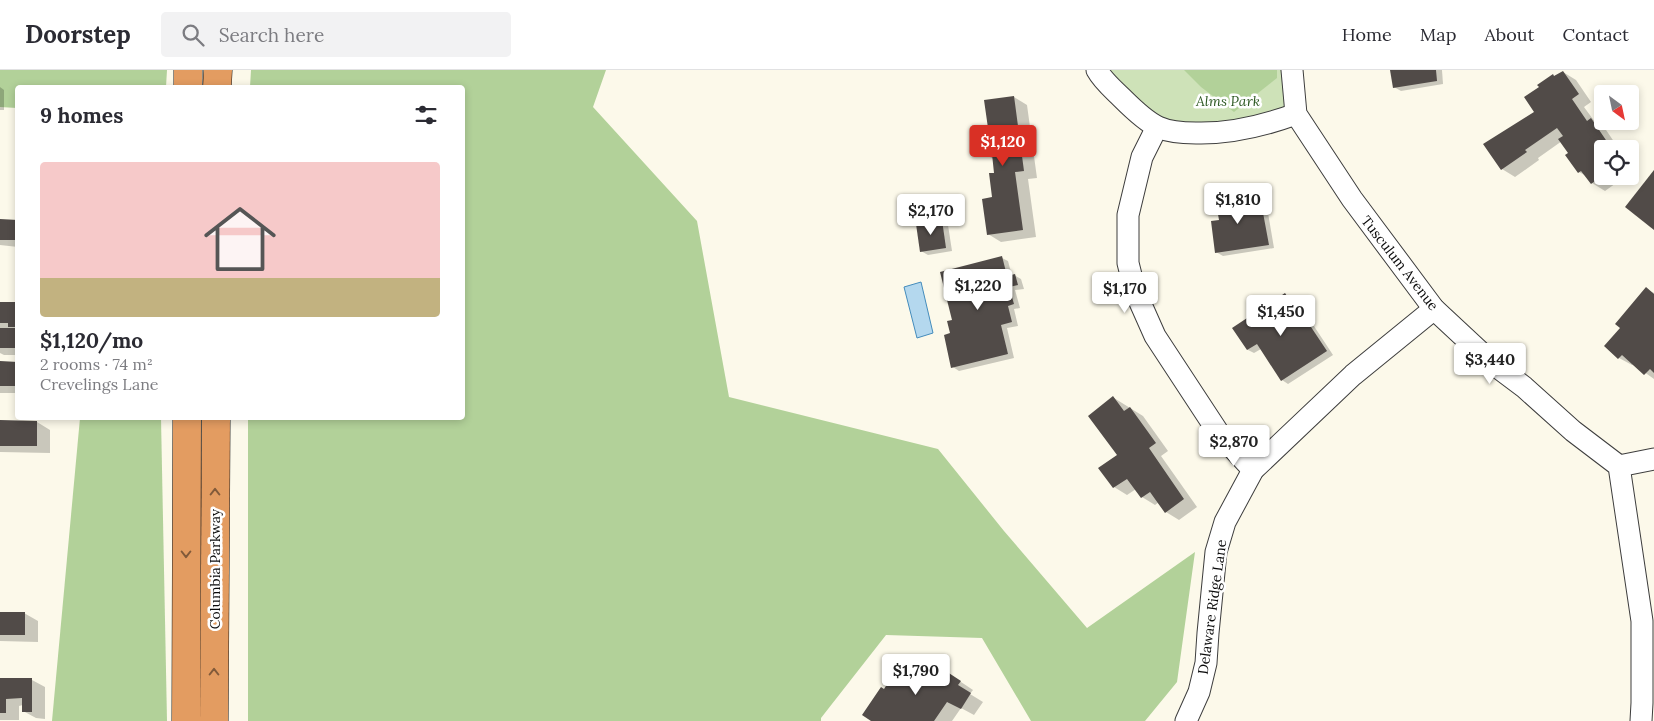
<!DOCTYPE html>
<meta charset="utf-8">
<style>
:root{--surface:#fff;--page:#f2f2f3;--text:#2b2b33;--muted:#7c7c81;--line:#e1e1e2;--accent:#d93025}
body{margin:0;font-family:Lora,serif;background:var(--page);color:var(--text);height:100vh;display:flex;flex-direction:column;font-size:19px;white-space:nowrap}
*{box-sizing:border-box;margin:0}
p{font-size:16px;color:var(--muted)}
.icon{flex:none;width:28px;height:28px;fill:none;stroke:currentColor;stroke-width:2;stroke-linecap:round;stroke-linejoin:round}
.map{position:relative;flex:1;overflow:hidden}
.sheet{position:absolute;left:15px;top:15px;width:450px;height:335px;display:flex;flex-direction:column;background:var(--surface);border-radius:5px;box-shadow:0 2px 8px #0003}
.sheet>*{flex:none}
.needle{width:32px;rotate:147deg}
.controls{position:absolute;left:1594px;top:15px;display:grid;gap:10px}
.controls a{display:grid;place-items:center;width:45px;height:45px;border-radius:5px;background:var(--surface);box-shadow:0 2px 8px #0003;font-size:25px}
.price{position:absolute;translate:-50% -42px;padding:0 11px;border-radius:5px;background:#fff;color:#222;font-size:16px;line-height:32px;filter:drop-shadow(0 1px 2px #0008)}
.price::after{content:'';position:absolute;left:50%;top:30px;width:15px;height:11px;margin-left:-8px;background:inherit;clip-path:polygon(0 0,100% 0,50% 100%)}
.price.selected{background:var(--accent);color:#fff}
ul{padding:0;list-style:none}
li{display:grid;align-content:center;gap:10px;height:265px;padding:0 25px}
li span{display:grid;place-items:center;height:155px;border-radius:5px;color:#555}
li>.icon{margin-inline-start:auto}
span .icon{width:90px;height:90px;fill:#fffc;stroke-width:1}
li b{font-size:21px}
h2{display:flex;justify-content:space-between;align-items:center;height:60px;padding:0 25px;font-size:21px}
header{display:flex;align-items:center;gap:30px;box-sizing:border-box;height:70px;padding:0 25px;background:var(--surface);border-bottom:1px solid var(--line)}
header strong{font-size:24px}
nav{display:flex;gap:28px;margin-inline-start:auto;font-size:18px}
.search{width:350px;height:45px;background:var(--page);display:flex;align-items:center;gap:12px;box-sizing:border-box;padding:0 18px;border-radius:5px;color:var(--muted);font-size:19px}
.map>svg:first-child{display:block}
.green{fill:#cee2b8}
.forest{fill:#b2d199}
.water{fill:#b4d8ee;stroke:#448cbc}
.shadow{fill:#0003}
.building{fill:#514b48}
.lines{fill:none;stroke-linecap:round;stroke-linejoin:round}
.minor-casing{stroke:#3d3d3d;stroke-width:23}
.motorway-casing{stroke:#1b1b1b;stroke-width:29}
.minor{stroke:#fff;stroke-width:21}
.motorway{stroke:#e39c61;stroke-width:28}
.oneway{stroke:#815a3a}
.labels{text-anchor:middle;dominant-baseline:central;stroke-width:5;stroke-linejoin:round;paint-order:stroke}
.park-label{font-size:14px;font-style:italic;fill:#2e5923;stroke:#fff}
.street-label{font-size:14px;fill:#0a0a0a;stroke:#fff}
</style>
<header>
<strong>Doorstep</strong>
<div class="search"><svg class="icon" aria-label="search" viewBox="0 0 24 24"><circle cx="10" cy="10" r="6"/><path d="M15 15l6 6"/></svg>Search here</div>
<nav><a>Home</a><a>Map</a><a>About</a><a>Contact</a></nav>
</header>
<div class="map">
<svg width="1654" height="651" viewBox="0 0 1654 651">
<rect width="100%" height="100%" fill="#fcf9ea"/>
<path class="green" d="M 1097,0 L 1292,0 L 1294,32 L 1274,52 L 1157,57 Z"/>
<g class="forest">
<path d="M 0,0 L 167,0 L 166,17 L 18,18 L 17,38 L 0,37 Z"/>
<path d="M 251,0 L 606,0 L 593,37 L 697,151 L 729,327 L 938,379 L 1004,461 L 1087,558 L 1195,482 L 1177,612 L 1145,651 L 1031,651 L 982,568 L 886,565 L 821,648 L 821,651 L 248,651 L 248,348 L 462,348 L 462,18 L 250,17 Z"/>
<path d="M 1184,0 L 1277,0 L 1277,8 L 1234,42 L 1201,17 Z"/>
<path d="M 80,348 L 161,348 L 167,651 L 52,651 Z"/>
</g>
<path class="water" d="M 921,212 L 933,263 L 917,268 L 904,217 Z"/>
<g class="shadow">
<path d="M 1392,0 L 1442,0 L 1443,14 L 1401,21 L 1394,17 Z"/>
<path d="M 1563,2 L 1576,10 L 1591,32 L 1584,37 L 1595,52 L 1604,57 L 1619,79 L 1602,79 L 1602,106 L 1626,106 L 1605,121 L 1592,113 L 1588,107 L 1579,102 L 1562,71 L 1538,88 L 1539,90 L 1515,107 L 1502,99 L 1555,7 Z"/>
<path d="M 0,17 L 4,20 L 4,40 L 0,40 Z"/>
<path d="M 1014,27 L 1027,35 L 1037,108 L 1028,109 L 1036,167 L 1001,172 L 988,164 L 996,104 L 994,89 L 986,85 L 991,66 Z"/>
<path d="M 1630,94 L 1634,101 L 1630,103 Z"/>
<path d="M 1236,125 L 1242,129 L 1243,136 L 1261,133 L 1267,137 L 1274,178 L 1223,186 L 1216,182 Z"/>
<path d="M 0,151 L 18,151 L 18,177 L 0,175 Z"/>
<path d="M 942,152 L 948,155 L 952,181 L 928,185 L 921,181 Z"/>
<path d="M 1002,188 L 1008,191 L 1012,206 L 1014,205 L 1021,209 L 1024,219 L 1015,220 L 1020,238 L 1014,239 L 1018,256 L 1007,258 L 1014,288 L 959,301 L 953,297 L 951,264 L 954,251 Z"/>
<path d="M 1646,219 L 1654,223 L 1654,309 L 1633,294 L 1632,295 L 1619,288 L 1621,258 Z"/>
<path d="M 1285,225 L 1292,228 L 1302,244 L 1308,247 L 1333,285 L 1288,314 L 1282,310 L 1261,279 L 1254,283 L 1248,280 L 1234,258 Z"/>
<path d="M 0,233 L 18,233 L 18,285 L 4,285 L 0,283 Z"/>
<rect x="0" y="293" width="18" height="30"/>
<path d="M 1114,328 L 1143,346 L 1168,381 L 1161,386 L 1197,437 L 1179,450 L 1166,442 L 1159,432 L 1155,435 L 1142,427 L 1136,419 L 1127,425 L 1114,417 L 1118,385 Z"/>
<path d="M 0,352 L 37,352 L 50,360 L 50,383 L 0,382 Z"/>
<path d="M 0,543 L 24,543 L 38,551 L 38,572 L 0,571 Z"/>
<path d="M 943,600 L 973,620 L 970,624 L 983,632 L 974,645 L 961,638 L 952,651 L 874,651 L 884,621 Z"/>
<path d="M 0,610 L 32,610 L 45,617 L 45,649 L 36,648 L 23,641 L 23,635 L 19,636 L 19,650 L 0,650 Z"/>
</g>
<g class="building">
<path d="M 1390,0 L 1436,0 L 1437,11 L 1393,18 Z"/>
<path d="M 1563,1 L 1579,24 L 1572,29 L 1587,51 L 1591,48 L 1612,79 L 1602,79 L 1602,106 L 1591,114 L 1581,101 L 1578,103 L 1565,85 L 1568,83 L 1558,69 L 1563,66 L 1557,58 L 1525,80 L 1527,82 L 1501,100 L 1483,74 L 1534,42 L 1524,27 L 1539,17 L 1537,15 L 1553,4 L 1554,6 Z"/>
<path d="M 1014,26 L 1024,101 L 1015,102 L 1023,160 L 987,165 L 982,129 L 992,127 L 989,103 L 994,103 L 992,84 L 985,85 L 982,66 L 989,65 L 984,30 Z"/>
<path d="M 1654,100 L 1654,160 L 1625,137 Z"/>
<path d="M 1236,124 L 1238,135 L 1261,132 L 1269,175 L 1215,183 L 1211,151 L 1219,150 L 1215,127 Z"/>
<path d="M 0,149 L 18,150 L 18,170 L 0,170 Z"/>
<path d="M 942,150 L 946,178 L 920,182 L 916,154 Z"/>
<path d="M 1002,186 L 1007,206 L 1015,204 L 1018,215 L 1009,217 L 1014,234 L 1008,236 L 1012,252 L 1001,255 L 1008,284 L 951,298 L 944,265 L 950,263 L 947,251 L 952,250 L 940,202 Z"/>
<path d="M 1646,217 L 1654,224 L 1654,303 L 1650,299 L 1644,305 L 1622,285 L 1618,289 L 1604,276 L 1620,258 L 1615,254 Z"/>
<path d="M 1285,223 L 1299,244 L 1301,242 L 1327,281 L 1281,311 L 1257,274 L 1247,280 L 1232,258 Z"/>
<path d="M 0,232 L 18,232 L 18,257 L 8,257 L 8,253 L 0,253 Z"/>
<rect x="0" y="258" width="18" height="20"/>
<path d="M 0,291 L 18,292 L 18,316 L 0,316 Z"/>
<path d="M 1113,326 L 1124,341 L 1130,337 L 1156,373 L 1149,378 L 1184,429 L 1165,443 L 1150,422 L 1141,428 L 1127,409 L 1113,418 L 1098,398 L 1117,385 L 1088,346 Z"/>
<path d="M 0,350 L 37,351 L 37,376 L 0,376 Z"/>
<rect x="0" y="542" width="25" height="23"/>
<path d="M 929,590 L 961,611 L 958,615 L 971,623 L 961,639 L 947,632 L 934,651 L 871,651 L 862,645 L 881,617 L 884,619 L 900,594 L 919,607 Z"/>
<path d="M 0,608 L 32,608 L 32,642 L 22,642 L 22,628 L 6,629 L 6,643 L 0,643 Z"/>
</g>
<g class="lines">
<g class="minor-casing">
<g id="minor">
<path d="M 1097,0 C 1103,11 1113,19 1122,28 C 1131,37 1147,52 1158,57 C 1169,62 1183,63 1196,63 C 1231,64 1263,56 1296,44"/>
<path d="M 1292,0 L 1296,44 L 1352,129 L 1434,239 L 1492,293 L 1524,317 L 1573,361 L 1619,396 L 1642,551 L 1642,633 L 1641,651"/>
<path d="M 1157,57 L 1142,87 L 1128,145 L 1128,193 L 1135,221 L 1155,266 L 1218,362 L 1253,400"/>
<path d="M 1619,396 L 1654,389"/>
<path d="M 1186,651 L 1199,622 L 1206,593 L 1208,563 L 1216,482 L 1225,452 L 1253,400 L 1353,305 L 1434,239"/>
</g>
</g>
<g class="motorway-casing">
<g id="motorway">
<path d="M 188,18 L 188,0"/>
<path d="M 217,18 L 218,0"/>
<path d="M 186,651 L 187,348"/>
<path d="M 214,651 L 216,348"/>
</g>
</g>
<use href="#minor" class="minor"/>
<use href="#motorway" class="motorway"/>
</g>
<defs><path id="oneway-chevron" d="M-2-3.5L2.5 0L-2 3.5" fill="none" stroke-width="1.6" stroke-linecap="round" stroke-linejoin="round" transform="scale(1.25)"/></defs>
<g class="oneway">
<use href="#oneway-chevron" transform="translate(215 422) rotate(-90)"/>
<use href="#oneway-chevron" transform="translate(186 484) rotate(90)"/>
<use href="#oneway-chevron" transform="translate(214 602) rotate(-90)"/>
</g>
<g class="labels">
<g class="park-label">
<text x="1228" y="31">Alms Park</text>
</g>
<g class="street-label">
<text transform="translate(1400 193) rotate(52)">Tusculum Avenue</text>
<text transform="translate(215 499) rotate(-90)">Columbia Parkway</text>
<text transform="translate(1212 537) rotate(-82)">Delaware Ridge Lane</text>
</g>
</g>
</svg>
<div class="controls">
<a><svg class="needle" viewBox="-14 -14 28 28"><path d="M0-13l5 13h-10z" fill="#e53935"/><path d="M0 13l5-13h-10z" fill="#7c7c81"/></svg></a>
<a><svg class="icon" aria-label="locate" viewBox="0 0 24 24"><circle cx="12" cy="12" r="6"/><path d="M12 2v4M12 18v4M2 12h4M18 12h4"/></svg></a>
</div>
<b class="price selected" style="left:1003px;top:97px">$1,120</b>
<b class="price" style="left:1238px;top:155px">$1,810</b>
<b class="price" style="left:931px;top:166px">$2,170</b>
<b class="price" style="left:978px;top:241px">$1,220</b>
<b class="price" style="left:1125px;top:244px">$1,170</b>
<b class="price" style="left:1281px;top:267px">$1,450</b>
<b class="price" style="left:1490px;top:315px">$3,440</b>
<b class="price" style="left:1234px;top:397px">$2,870</b>
<b class="price" style="left:916px;top:626px">$1,790</b>
<section class="sheet">
<h2>9 homes<svg class="icon" aria-label="filters" viewBox="0 0 24 24"><path d="M4 7h16M4 17h16"/><circle cx="9" cy="7" r="2"/><circle cx="15" cy="17" r="2"/></svg></h2>
<ul>
<li><span style="background:linear-gradient(#f6c9c9 75%,#c2b280 0)"><svg class="icon" aria-label="home" viewBox="0 0 24 24"><path d="M3 11l9-7 9 7M6 9v11h12V9"/></svg></span><div><b>$1,120/mo</b><p>2 rooms · 74 m²</p><p>Crevelings Lane</p></div></li>
</ul>
</section>
</div>
